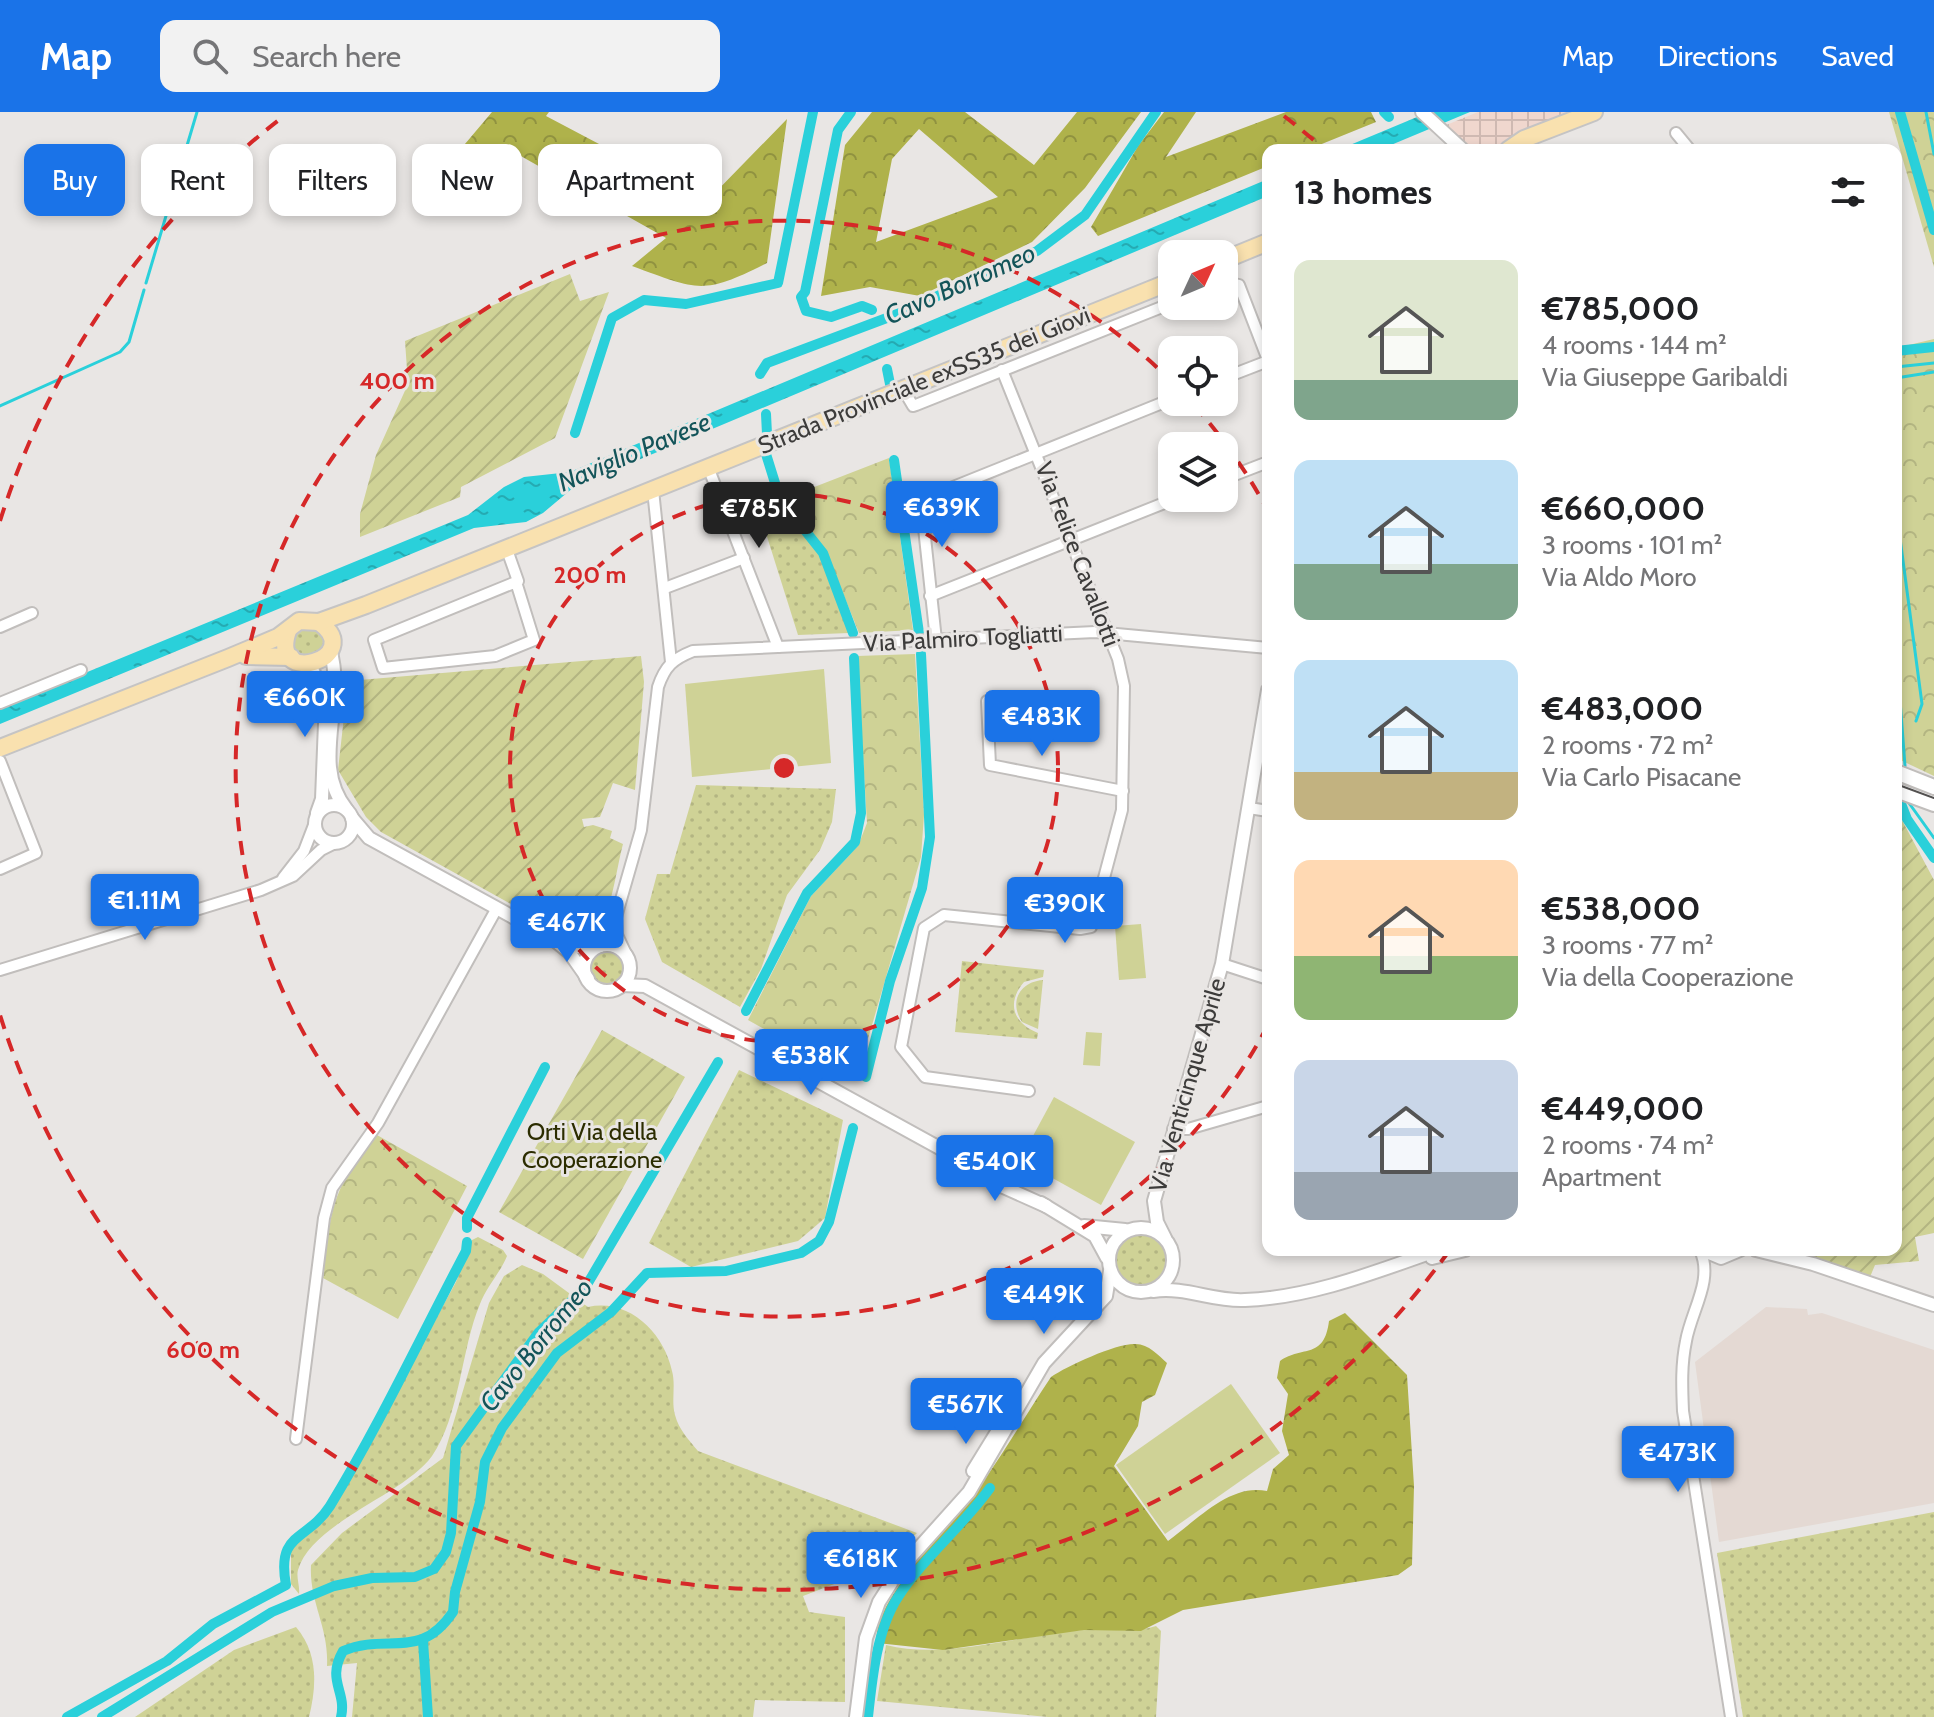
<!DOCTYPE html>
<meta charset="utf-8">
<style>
:root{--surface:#fff;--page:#f2f2f2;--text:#202124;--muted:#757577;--accent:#1a73e8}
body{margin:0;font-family:Cabin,sans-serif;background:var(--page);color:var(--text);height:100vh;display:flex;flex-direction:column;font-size:30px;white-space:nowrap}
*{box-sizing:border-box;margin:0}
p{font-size:26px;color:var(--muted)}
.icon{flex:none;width:44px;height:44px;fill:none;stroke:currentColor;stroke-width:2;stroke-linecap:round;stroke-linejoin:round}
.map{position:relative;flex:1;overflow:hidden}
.side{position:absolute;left:1262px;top:32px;width:640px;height:1112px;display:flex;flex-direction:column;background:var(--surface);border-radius:16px;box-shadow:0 4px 12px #0003}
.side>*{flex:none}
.hud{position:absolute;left:24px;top:32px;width:760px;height:72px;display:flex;gap:16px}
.needle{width:52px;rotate:46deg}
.buttons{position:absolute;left:1158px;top:128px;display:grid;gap:16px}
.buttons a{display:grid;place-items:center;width:80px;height:80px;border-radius:16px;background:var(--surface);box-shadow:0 4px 12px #0003;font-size:40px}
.price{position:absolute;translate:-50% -68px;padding:0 18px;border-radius:8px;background:var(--accent);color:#fff;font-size:26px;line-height:52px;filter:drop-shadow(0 2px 4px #0008)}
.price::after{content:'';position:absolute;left:50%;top:48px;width:24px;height:18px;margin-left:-12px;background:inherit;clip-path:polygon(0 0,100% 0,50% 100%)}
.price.on{background:#222;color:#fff}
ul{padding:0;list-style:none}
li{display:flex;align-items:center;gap:24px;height:200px;padding:0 32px}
li span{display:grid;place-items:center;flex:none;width:224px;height:160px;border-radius:16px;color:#555}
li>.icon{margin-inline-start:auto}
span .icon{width:96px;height:96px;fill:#fffc;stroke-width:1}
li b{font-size:34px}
h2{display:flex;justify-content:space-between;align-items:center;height:96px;padding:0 32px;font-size:34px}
.chip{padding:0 28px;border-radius:16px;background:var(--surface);box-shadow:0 4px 12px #0003;font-size:28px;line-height:72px}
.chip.on{background:var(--accent);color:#fff}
header{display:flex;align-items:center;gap:48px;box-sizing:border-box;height:112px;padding:0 40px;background:var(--accent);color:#fff}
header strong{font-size:38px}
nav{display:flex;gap:44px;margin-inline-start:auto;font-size:28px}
.search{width:560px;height:72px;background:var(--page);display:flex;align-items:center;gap:20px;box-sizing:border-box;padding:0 28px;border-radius:16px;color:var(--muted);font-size:30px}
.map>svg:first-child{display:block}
.built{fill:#e4d9d3}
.industrial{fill:url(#industrial-grid)}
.grass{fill:url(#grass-dots)}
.forest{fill:url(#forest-crowns);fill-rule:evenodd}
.park{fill:url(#park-crowns)}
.garden{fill:url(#garden-furrows)}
.pitch{fill:#cfd296}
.water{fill:url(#water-ripples)}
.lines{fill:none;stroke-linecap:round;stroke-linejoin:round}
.stream{stroke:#2ad0da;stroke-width:3}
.canal{stroke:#2ad0da;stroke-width:10}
.minor-casing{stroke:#c1bebc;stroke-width:14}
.tertiary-casing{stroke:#c1bebc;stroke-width:16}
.secondary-casing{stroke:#c1bebc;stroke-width:18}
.primary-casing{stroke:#c5c4c4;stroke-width:20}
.minor{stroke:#fff;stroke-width:10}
.tertiary{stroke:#fff;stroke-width:12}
.secondary{stroke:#fff;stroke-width:14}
.primary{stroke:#f9e1af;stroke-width:16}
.tram{stroke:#535150;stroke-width:2}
.ring{fill:none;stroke:#d62828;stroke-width:4;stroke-dasharray:14 10}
.labels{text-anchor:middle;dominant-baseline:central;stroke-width:6;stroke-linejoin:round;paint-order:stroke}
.street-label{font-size:24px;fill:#3d3c3b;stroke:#e9e6e4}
.park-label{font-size:24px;fill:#2c2d00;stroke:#e9e6e4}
.water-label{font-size:26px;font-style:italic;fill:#135459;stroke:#e9e6e4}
.centre{fill:#d62828;stroke:#e9e6e4;stroke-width:4}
.ring-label{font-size:24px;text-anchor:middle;font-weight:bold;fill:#d62828;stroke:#e9e6e4;stroke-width:6;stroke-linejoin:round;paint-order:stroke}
</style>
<header>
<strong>Map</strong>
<div class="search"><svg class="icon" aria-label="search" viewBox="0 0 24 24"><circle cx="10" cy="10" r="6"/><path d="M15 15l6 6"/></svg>Search here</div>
<nav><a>Map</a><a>Directions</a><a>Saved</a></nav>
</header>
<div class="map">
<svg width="1934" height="1605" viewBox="0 0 1934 1605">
<defs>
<pattern id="industrial-grid" width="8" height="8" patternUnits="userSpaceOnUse" patternTransform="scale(2)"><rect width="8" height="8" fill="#f0d7ce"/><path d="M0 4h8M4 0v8" fill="none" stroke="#cfb9b2"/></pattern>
<pattern id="grass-dots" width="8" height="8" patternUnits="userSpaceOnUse" patternTransform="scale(2)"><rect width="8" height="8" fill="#cfd296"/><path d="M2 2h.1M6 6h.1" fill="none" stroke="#b3b582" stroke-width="1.8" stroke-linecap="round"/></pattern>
<pattern id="forest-crowns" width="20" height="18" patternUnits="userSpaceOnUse" patternTransform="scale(2)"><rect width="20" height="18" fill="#afb24b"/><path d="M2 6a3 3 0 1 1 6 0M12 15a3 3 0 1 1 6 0" fill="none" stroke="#909240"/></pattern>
<pattern id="park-crowns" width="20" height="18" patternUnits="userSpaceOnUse" patternTransform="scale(2)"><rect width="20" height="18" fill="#cfd296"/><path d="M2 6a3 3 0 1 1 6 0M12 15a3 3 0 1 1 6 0" fill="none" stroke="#b3b582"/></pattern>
<pattern id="garden-furrows" width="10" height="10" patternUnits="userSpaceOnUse" patternTransform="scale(2)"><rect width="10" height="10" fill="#cfd296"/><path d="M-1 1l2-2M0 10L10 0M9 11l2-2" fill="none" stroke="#b3b582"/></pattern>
<pattern id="water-ripples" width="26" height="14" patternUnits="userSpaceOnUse" patternTransform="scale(2)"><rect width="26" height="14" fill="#2ad0da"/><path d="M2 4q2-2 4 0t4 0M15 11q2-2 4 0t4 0" fill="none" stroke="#25aab2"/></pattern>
</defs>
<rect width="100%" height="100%" fill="#e9e6e4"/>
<path class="built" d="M 1766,1195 L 1807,1197 L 1808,1203 L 1822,1201 L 1934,1238 L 1934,1391 L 1719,1430 L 1695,1250 Z"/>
<path class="industrial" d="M 1478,0 L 1580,0 L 1497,38 L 1456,38 L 1434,18 Z"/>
<g class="grass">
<path d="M 780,391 L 820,444 L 849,521 L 798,523 L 758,396 Z"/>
<circle cx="308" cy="529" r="15"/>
<path d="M 696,673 L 836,677 L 832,710 L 820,738 L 787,783 L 761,857 L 740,895 L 662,850 L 645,807 L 657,762 L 670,762 Z"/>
<circle cx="607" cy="856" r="18"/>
<path d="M 962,849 L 1044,858 L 1043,865 L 1024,870 C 1006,891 1013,911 1038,921 L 1037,927 L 955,920 Z"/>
<path d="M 1043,868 L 1038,917 L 1022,910 C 1009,890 1019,870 1043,868 Z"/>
<path d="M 739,958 L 843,1008 L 825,1106 L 798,1129 L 691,1155 L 649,1131 Z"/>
<circle cx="1141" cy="1148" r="26"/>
<path d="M 478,1125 L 503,1138 L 507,1144 C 500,1161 487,1174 480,1192 C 461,1237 460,1304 432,1344 C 404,1383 312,1410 298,1458 C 296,1465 300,1474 299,1482 L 291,1472 L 291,1437 L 328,1400 L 342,1378 L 456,1170 L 472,1128 Z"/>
<path d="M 522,1153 L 543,1162 L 588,1195 C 629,1186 664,1221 672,1259 C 676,1273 671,1289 675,1303 C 679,1318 689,1328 698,1339 L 917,1421 L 884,1453 L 803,1484 L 809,1500 L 845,1505 L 845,1590 L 755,1588 L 753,1605 L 352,1605 L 357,1551 L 327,1554 C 329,1515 309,1490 311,1453 L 342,1421 L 443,1346 L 489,1191 L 504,1164 Z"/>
<path d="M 1934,1400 L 1934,1605 L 1743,1605 L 1717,1441 Z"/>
<path d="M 1156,1514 L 1161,1519 L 1156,1605 L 1048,1605 L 877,1589 L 886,1533 C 946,1548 1021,1523 1082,1518 C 1107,1516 1131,1522 1156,1514 Z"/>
<path d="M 296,1515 C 318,1541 317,1573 309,1605 L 135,1605 L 234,1538 Z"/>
</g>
<g class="forest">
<path d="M 492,0 L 549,0 L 546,4 L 707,89 L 787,7 L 767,151 C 702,184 698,178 632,154 L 666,126 L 519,43 L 491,84 L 443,58 Z"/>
<path d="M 872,0 L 965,0 L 1034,53 L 1077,0 L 1141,0 L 1085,76 L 1032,130 L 920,184 L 870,175 L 821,184 L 845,33 ZM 919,17 L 998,85 L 876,130 L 892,47 Z"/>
<path d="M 1164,0 L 1196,0 L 1166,45 L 1286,0 L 1371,0 L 1376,10 L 1307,38 L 1268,38 L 1268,54 L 1098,124 L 1091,115 L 1138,34 Z"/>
<path d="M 1345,1201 L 1407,1263 L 1414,1374 L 1412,1453 L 1398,1463 L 1183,1498 L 1141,1519 L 1084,1518 L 943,1538 L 877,1531 C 870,1488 961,1401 987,1364 C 1009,1332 1029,1298 1051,1265 C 1067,1254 1115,1232 1134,1232 C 1148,1231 1158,1243 1167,1251 L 1155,1283 L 1142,1290 L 1138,1314 L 1114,1354 L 1168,1429 C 1197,1408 1230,1371 1267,1379 L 1273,1357 L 1289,1343 L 1282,1319 L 1288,1282 L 1277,1266 L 1280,1249 C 1303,1233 1324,1248 1329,1209 Z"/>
</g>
<g class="park">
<path d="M 1889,0 L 1934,0 L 1934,155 Z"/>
<path d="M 1934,227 L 1934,664 L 1896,646 L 1896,236 Z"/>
<path d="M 889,346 L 913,518 L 859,521 L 826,439 L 786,386 Z"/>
<path d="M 915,542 L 924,703 L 921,745 L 856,968 L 748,908 L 811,784 L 858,734 L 867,711 L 857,544 Z"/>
<path d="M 377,1023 L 467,1074 L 398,1207 L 323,1166 C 331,1097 331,1077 377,1023 Z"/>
</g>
<g class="garden">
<path d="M 570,162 L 580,189 L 609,180 L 555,326 L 461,375 L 460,385 L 360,425 L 360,402 L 376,343 L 408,272 L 405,229 Z"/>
<path d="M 641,544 L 644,570 L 635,678 L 613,671 L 600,705 L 582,707 L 584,715 L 593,713 L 612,719 L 610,726 L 623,732 C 617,754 611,802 598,818 C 592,826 582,826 574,827 L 381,720 L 366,705 L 338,658 L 348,569 Z"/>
<path d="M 1896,697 L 1934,768 L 1934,1121 L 1915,1125 L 1919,1149 L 1875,1153 L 1870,1165 L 1810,1147 L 1798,1138 L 1896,1138 Z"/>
<path d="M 602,918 L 685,965 L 583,1147 L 499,1100 Z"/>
</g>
<g class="pitch">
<path d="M 824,557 L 831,651 L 692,665 L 685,572 Z"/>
<path d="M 1141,812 L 1146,866 L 1119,868 L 1115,814 Z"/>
<path d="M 1086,920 L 1102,921 L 1100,954 L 1083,953 Z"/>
<path d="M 1054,985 L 1135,1030 L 1101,1093 L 1020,1048 Z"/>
<path d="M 1231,1272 L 1280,1341 L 1165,1422 L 1116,1353 Z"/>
</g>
<g class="water">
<path d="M 1429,0 L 1470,0 L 1379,38 L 1338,38 Z"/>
<path d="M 1268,67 L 1268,84 L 574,375 L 543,401 L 526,410 L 474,416 L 0,612 L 0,596 L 468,403 L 504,375 L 524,365 L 570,360 Z"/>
</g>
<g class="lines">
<g class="stream">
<path d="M 1926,0 L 1934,42"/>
<path d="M 146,171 L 197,0"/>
<path d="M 1896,255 L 1934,251"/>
<path d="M 1896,266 L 1934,260"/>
<path d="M 0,294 L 120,240 L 129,230 L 144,178"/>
<path d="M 1896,396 L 1922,592 L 1916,609"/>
<path d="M 1896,535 L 1905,654"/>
<path d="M 1909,691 L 1934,726"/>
</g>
<g class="canal">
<path d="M 851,0 L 838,18 L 805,180 L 801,185 L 806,199 L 831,205 L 862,194 L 872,198"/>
<path d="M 1384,0 L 1389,5"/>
<path d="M 1900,0 L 1934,118"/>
<path d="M 1896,239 L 1934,235"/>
<path d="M 887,257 L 890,272"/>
<path d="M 760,262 L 767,251 L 900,201 L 1037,139 L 1085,103 L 1156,0"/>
<path d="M 766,302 L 767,322"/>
<path d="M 575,321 L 612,206 L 644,188 L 686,192 L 778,171 L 813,0"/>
<path d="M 766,342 L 780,387 L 823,441 L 853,521"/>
<path d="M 894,348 L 919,521"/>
<path d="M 1900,689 L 1907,707 L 1934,746"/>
<path d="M 746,899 L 807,781 L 855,730 L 861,701 L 854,546"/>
<path d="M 866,965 L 890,869 L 922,776 L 930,725 L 921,542"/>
<path d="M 467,1116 L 467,1106 L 545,955"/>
<path d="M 423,1529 L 428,1605"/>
<path d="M 67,1605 L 167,1549 L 213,1512 L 286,1473 C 276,1419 307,1430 330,1394 C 380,1312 421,1224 466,1139 L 467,1130"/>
<path d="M 102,1605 L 272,1500 L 334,1474 L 372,1466 L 415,1465 L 434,1457 L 446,1440 L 451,1421 L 456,1334 L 539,1220 L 585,1176 L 718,950"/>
<path d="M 341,1605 C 347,1579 326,1569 343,1539 C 388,1520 419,1550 453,1500 L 455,1480 L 480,1390 L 485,1350 L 502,1316 L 557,1241 L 611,1200 L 647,1161 L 726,1159 L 801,1141 L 819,1129 L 829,1110 L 853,1016"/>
<path d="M 868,1605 C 872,1567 877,1517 898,1485 C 924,1445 962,1415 990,1376"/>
</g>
<g class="minor-casing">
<g id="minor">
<path d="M 1676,21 L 1690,38"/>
<path d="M 1224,170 L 1239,173 L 1268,248"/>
<path d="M 1002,258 L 1118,547 L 1124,574 L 1122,698 L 1091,815 L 1080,817 L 944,803 L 924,816 L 901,935 L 925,965 L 1029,979"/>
<path d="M 1224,266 L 1268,249"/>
<path d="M 903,277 L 913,294 L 916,293 L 1172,191"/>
<path d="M 708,355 L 778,535"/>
<path d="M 1224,367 L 1268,350"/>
<path d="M 653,378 L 671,550"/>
<path d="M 506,435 L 518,469 L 516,470 L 374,528 L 383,556 L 495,544 L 534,528 L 516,470"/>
<path d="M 665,476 L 744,446"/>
<path d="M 930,484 L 1177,386"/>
<path d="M 0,515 L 32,501"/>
<path d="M 936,528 L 921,388 L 1172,287"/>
<path d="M 987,589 L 990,653 L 1123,679"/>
<path d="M 0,591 L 81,558"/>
<path d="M 0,649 L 36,741 L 0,757"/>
<path d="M 1249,696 L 1268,699"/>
<path d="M 283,766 L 304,739 L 314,713"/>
<path d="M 616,807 L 617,823 L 627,844"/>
<path d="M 590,841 L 616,805 L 641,718 L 658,575 C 665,554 673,547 693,539 L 1095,520 L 1268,536"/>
<path d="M 1222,852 L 1268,867"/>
<path d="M 0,858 L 261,778 L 293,764 L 321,738 L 335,731"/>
<path d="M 1173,1017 L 1188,1017 L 1268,994"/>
<path d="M 1700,1138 C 1714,1168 1691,1199 1686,1229 C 1681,1253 1682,1275 1683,1299 L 1731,1605"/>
<path d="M 296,1327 L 324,1106 L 332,1076 L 378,1011 L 497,796"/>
</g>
</g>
<g class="tertiary-casing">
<g id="tertiary">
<path d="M 1422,0 L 1463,38"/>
<path d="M 330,537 C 347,594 309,651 347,698"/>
<path d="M 310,553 L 326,586 L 322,687 L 317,701"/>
<circle cx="334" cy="712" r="19"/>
<path d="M 352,706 L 369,726 L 553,827 L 569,840 L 588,867"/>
<path d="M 560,829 L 579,835 L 600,834"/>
<circle cx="607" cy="856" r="23"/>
<path d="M 622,873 L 645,874 L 965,1050 L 999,1073 L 1046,1094"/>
<path d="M 1041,1091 L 1095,1124 L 1107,1146"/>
<path d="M 1084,1114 L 1125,1118"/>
<circle cx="1141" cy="1148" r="32"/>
<path d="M 1165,1126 L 1157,1110 L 1154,1089 L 1222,852 L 1268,578"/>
<path d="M 1702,1138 L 1721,1146 L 1740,1138"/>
<path d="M 1756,1138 L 1813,1152 L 1934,1193"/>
<path d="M 1432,1146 L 1465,1138"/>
<path d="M 1153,1179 C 1185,1174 1214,1190 1245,1188 C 1310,1186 1378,1159 1438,1138"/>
<path d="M 973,1359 L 1005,1307"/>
<path d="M 856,1605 L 866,1526 L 879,1490 L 900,1457 L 969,1380 L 1044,1251 L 1106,1184 L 1110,1159"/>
</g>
</g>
<g class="secondary-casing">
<g id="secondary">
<path d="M 1896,660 L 1934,675"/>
<path d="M 1896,678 L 1934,692"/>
</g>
</g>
<g class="primary-casing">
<g id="primary">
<path d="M 1508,38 L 1524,27 L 1594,0"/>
<path d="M 1224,148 L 1268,130"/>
<path d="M 288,519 C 268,577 368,546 319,510"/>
<path d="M 246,544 L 291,545"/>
<path d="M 0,636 L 228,546 L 278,525 L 299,509 L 319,510 L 366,493 L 1172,169"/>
</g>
</g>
<use href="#minor" class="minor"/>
<use href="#tertiary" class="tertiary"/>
<use href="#secondary" class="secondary"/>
<use href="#primary" class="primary"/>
<path class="tram" d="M 1896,672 L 1934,686"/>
</g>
<g class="ring">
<circle cx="784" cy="656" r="274"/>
<path d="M1268 913A548 548 0 1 1 1171 269M1194 293A548 548 0 0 1 1268 399"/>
<path d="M1449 1139A822 822 0 0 1 0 903M0 409A822 822 0 0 1 284 4M1284 4A822 822 0 0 1 1323 36"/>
</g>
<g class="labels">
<g class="street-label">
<text transform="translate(924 268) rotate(-22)">Strada Provinciale exSS35 dei Giovi</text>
<text transform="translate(1078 442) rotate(69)">Via Felice Cavallotti</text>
<text transform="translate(963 526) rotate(-3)">Via Palmiro Togliatti</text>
<text transform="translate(1187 973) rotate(-74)">Via Venticinque Aprile</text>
</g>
<g class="park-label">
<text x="592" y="1019">Orti Via della<tspan x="592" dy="28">Cooperazione</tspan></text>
</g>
<g class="water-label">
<text transform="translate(960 172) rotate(-24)">Cavo Borromeo</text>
<text transform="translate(634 340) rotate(-23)">Naviglio Pavese</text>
<text transform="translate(536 1233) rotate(-51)">Cavo Borromeo</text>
</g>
</g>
<circle cx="784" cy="656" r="12" class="centre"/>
<g class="ring-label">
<text x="397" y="277">400 m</text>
<text x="590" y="471">200 m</text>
<text x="203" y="1246">600 m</text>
</g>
</svg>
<div class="buttons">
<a><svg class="needle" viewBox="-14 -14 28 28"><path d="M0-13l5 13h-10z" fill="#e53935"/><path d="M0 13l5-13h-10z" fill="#757577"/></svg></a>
<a><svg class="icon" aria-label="locate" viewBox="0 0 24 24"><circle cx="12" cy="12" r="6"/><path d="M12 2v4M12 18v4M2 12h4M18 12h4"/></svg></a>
<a><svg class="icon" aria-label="layers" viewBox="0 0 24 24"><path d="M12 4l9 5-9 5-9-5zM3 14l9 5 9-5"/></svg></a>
</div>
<b class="price" style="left:942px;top:437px">€639K</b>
<b class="price on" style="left:759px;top:438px">€785K</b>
<b class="price" style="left:305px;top:627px">€660K</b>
<b class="price" style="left:1042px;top:646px">€483K</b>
<b class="price" style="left:145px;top:830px">€1.11M</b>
<b class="price" style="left:1065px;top:833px">€390K</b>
<b class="price" style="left:567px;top:852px">€467K</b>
<b class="price" style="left:811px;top:985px">€538K</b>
<b class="price" style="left:995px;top:1091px">€540K</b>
<b class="price" style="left:1044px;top:1224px">€449K</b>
<b class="price" style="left:966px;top:1334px">€567K</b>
<b class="price" style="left:1678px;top:1382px">€473K</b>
<b class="price" style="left:861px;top:1488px">€618K</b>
<div class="hud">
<a class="chip on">Buy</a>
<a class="chip">Rent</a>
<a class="chip">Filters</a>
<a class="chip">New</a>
<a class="chip">Apartment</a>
</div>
<section class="side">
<h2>13 homes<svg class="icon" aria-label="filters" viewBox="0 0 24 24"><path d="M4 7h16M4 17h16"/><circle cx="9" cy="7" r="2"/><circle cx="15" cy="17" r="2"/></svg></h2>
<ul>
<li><span style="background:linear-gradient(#dfe7d0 75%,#7fa58c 0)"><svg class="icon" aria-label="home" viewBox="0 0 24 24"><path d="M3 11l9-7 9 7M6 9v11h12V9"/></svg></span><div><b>€785,000</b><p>4 rooms · 144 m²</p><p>Via Giuseppe Garibaldi</p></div></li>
<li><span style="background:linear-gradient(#bfe0f5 65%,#7fa58c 0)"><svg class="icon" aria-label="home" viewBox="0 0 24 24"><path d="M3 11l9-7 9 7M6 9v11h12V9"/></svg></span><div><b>€660,000</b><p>3 rooms · 101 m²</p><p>Via Aldo Moro</p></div></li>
<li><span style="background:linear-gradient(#bfe0f5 70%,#c2b280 0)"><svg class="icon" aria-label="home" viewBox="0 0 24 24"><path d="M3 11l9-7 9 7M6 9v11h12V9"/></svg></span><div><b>€483,000</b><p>2 rooms · 72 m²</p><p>Via Carlo Pisacane</p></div></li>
<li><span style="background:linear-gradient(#ffd9b3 60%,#8fb573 0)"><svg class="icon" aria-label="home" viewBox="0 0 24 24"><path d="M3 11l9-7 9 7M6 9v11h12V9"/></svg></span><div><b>€538,000</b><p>3 rooms · 77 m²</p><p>Via della Cooperazione</p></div></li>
<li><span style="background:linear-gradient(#c9d6e8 70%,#9aa5b1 0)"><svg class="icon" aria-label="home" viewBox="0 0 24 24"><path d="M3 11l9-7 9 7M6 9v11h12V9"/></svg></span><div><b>€449,000</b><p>2 rooms · 74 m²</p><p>Apartment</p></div></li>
</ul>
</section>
</div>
